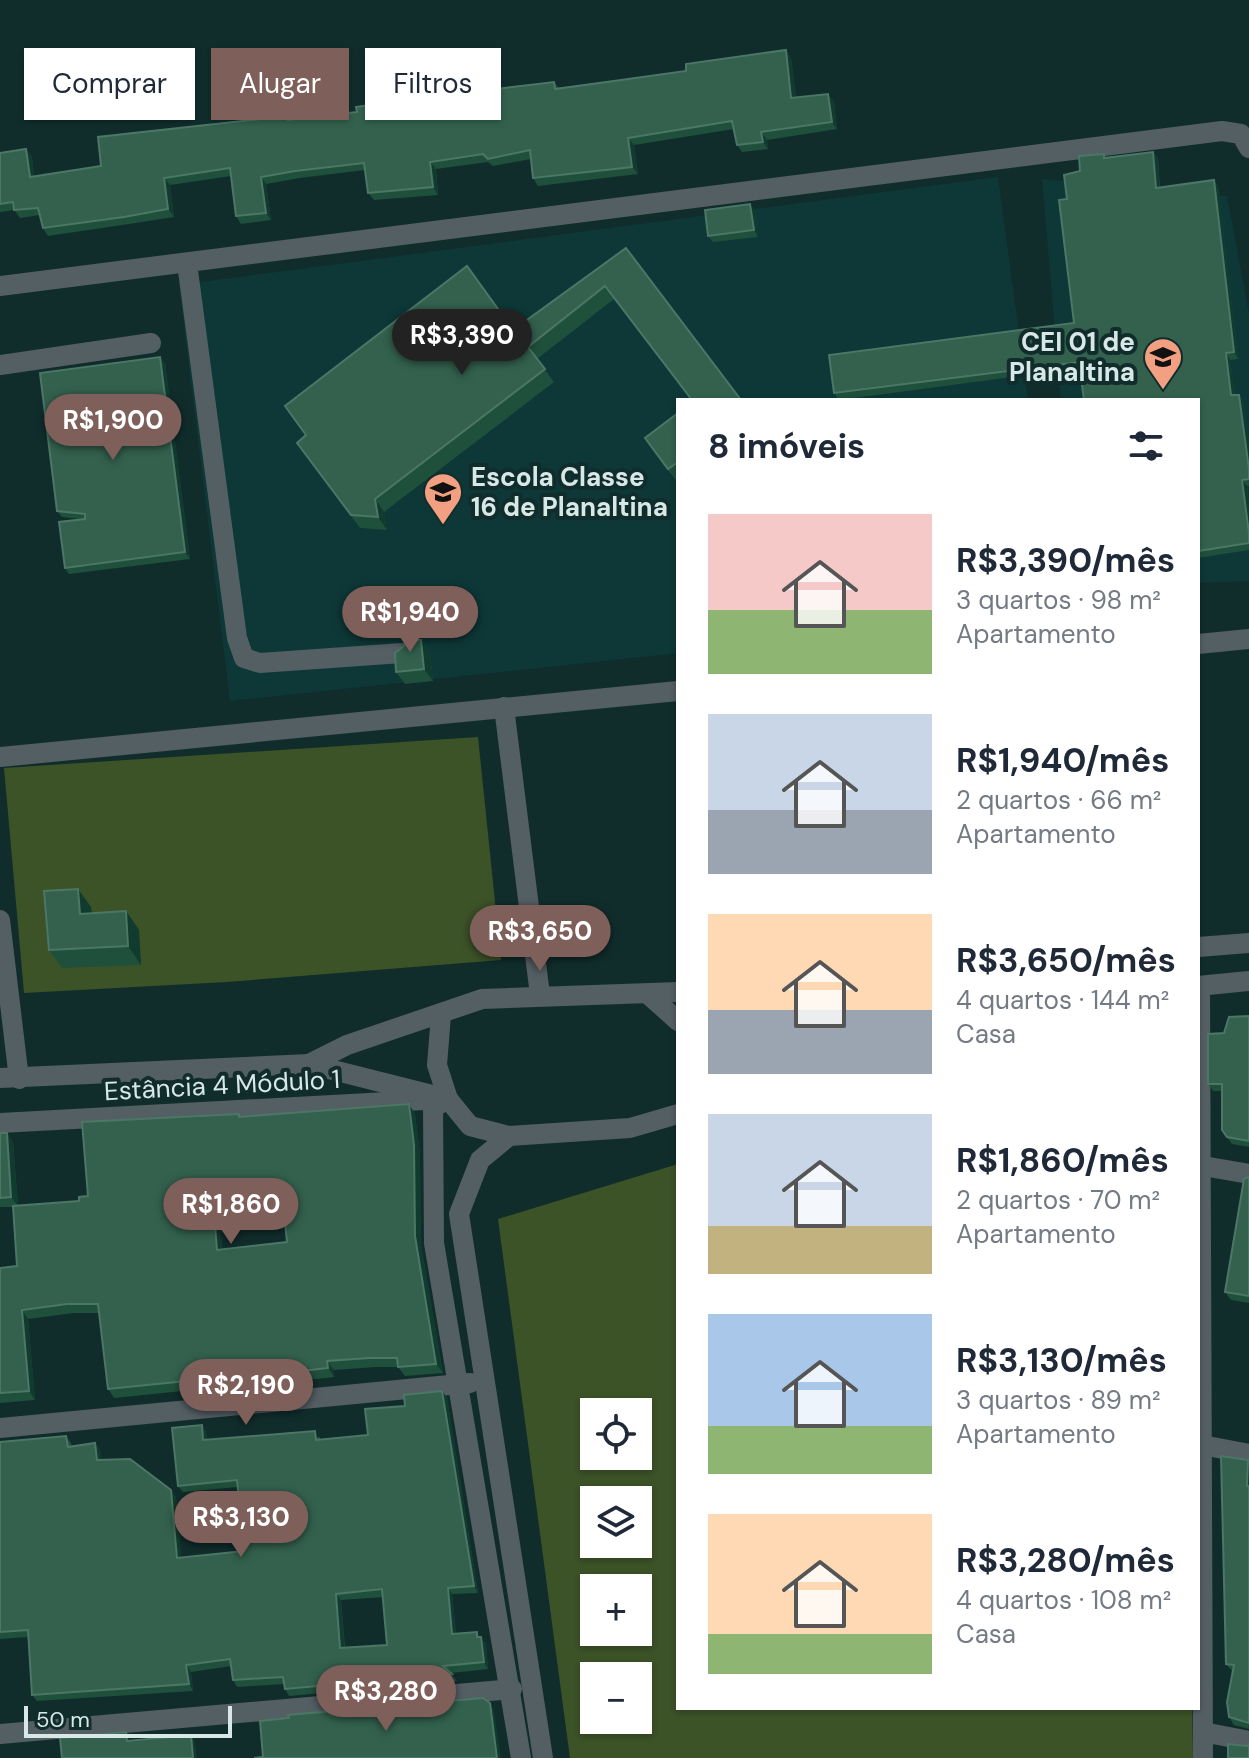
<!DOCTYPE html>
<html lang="pt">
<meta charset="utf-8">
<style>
:root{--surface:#fff;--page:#f6f6f7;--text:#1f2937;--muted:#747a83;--accent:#7e5f59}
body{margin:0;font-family:"DM Sans",sans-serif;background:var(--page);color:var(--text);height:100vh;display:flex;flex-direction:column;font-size:30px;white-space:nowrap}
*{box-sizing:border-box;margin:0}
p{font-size:26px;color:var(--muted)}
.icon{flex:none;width:44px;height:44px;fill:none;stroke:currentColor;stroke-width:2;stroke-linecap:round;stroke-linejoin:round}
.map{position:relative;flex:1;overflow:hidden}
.panel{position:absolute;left:676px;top:398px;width:524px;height:1312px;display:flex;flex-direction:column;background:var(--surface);border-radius:0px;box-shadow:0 2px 6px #0004}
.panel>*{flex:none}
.hud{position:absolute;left:24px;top:48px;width:532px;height:72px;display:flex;gap:16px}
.tools{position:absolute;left:580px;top:1398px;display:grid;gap:16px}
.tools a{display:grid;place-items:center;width:72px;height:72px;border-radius:0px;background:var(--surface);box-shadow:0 2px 6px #0004;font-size:40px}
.scale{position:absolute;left:24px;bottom:20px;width:208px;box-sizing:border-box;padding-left:8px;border:4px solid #d7e8e7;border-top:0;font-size:22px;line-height:28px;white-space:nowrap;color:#d7e8e7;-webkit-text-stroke:6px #102d2c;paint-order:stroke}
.price{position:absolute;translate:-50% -68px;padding:0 18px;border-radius:28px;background:var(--accent);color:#fff;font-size:26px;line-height:52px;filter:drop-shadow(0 2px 4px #0008)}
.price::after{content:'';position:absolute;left:50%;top:48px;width:24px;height:18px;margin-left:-12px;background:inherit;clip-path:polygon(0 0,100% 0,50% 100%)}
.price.selected{background:#222;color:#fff}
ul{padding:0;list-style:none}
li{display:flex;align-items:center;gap:24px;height:200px;padding:0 32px}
li span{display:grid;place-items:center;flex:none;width:224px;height:160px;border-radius:0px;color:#555}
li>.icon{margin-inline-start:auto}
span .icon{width:96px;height:96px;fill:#fffc;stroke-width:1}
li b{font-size:34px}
h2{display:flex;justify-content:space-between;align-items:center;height:96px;padding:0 32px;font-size:34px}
.pill{padding:0 28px;border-radius:0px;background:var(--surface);box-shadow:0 2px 6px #0004;font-size:28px;line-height:72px}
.pill.selected{background:var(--accent);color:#fff}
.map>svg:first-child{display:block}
.built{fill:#0d3837}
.green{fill:#3c5227;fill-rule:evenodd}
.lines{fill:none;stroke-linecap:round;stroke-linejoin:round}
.minor{stroke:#545f64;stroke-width:20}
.wall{fill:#1f503c;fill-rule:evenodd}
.shaded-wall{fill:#113b2e}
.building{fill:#33614e;stroke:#4c7666;stroke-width:2;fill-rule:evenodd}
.labels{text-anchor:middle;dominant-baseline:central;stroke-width:8;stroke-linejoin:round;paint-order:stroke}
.poi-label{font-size:26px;font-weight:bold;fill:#d7e8e7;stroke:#102d2c;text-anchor:end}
.street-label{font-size:26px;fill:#d7e8e7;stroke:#102d2c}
</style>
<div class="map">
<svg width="1249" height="1758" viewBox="0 0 1249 1758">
<rect width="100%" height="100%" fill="#102d2c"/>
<g class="built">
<path d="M 998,177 L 1028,400 L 678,400 L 678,653 L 230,701 L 179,285 Z"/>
<path d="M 1042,179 L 1227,196 L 1249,314 L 1249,581 L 1198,583 L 1198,400 L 1061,400 Z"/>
</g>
<g class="green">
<path d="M 478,737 L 501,960 L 227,982 L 24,993 L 4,768 Z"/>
<path d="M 678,1164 L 678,1708 L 1192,1708 L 1193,1758 L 570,1758 L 498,1219 ZM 594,1412 L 638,1412 L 638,1456 L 594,1456 ZM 638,1500 L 638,1544 L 594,1544 L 594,1500 ZM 594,1588 L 638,1588 L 638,1632 L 594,1632 ZM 594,1676 L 638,1676 L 638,1720 L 594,1720 Z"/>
</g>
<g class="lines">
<g class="minor">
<path d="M 187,263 L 237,638 L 244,658 L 260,663 L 402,653"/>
<path d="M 0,286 L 1222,131 L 1241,134 L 1249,148"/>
<path d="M 0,365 L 151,343"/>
<path d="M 1198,644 L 1249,639"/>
<path d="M 504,707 L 540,995"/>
<path d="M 0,757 L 678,691"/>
<path d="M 0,920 L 19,1079"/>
<path d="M 1198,947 L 1249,943"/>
<path d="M 1198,986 L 1249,981"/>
<path d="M 1200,986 L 1203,1758"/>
<path d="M 649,995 L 678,1021"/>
<path d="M 441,1015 L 437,1065 L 448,1099"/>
<path d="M 309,1064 L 347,1045 L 482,999 L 678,992"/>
<path d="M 0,1078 L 309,1064 L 448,1099 L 470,1126 L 509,1136 L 630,1128 L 678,1114"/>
<path d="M 448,1099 L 433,1108 L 434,1243 L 521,1758"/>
<path d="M 0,1123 L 424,1100"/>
<path d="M 509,1136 L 480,1160 L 459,1214 L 543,1758"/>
<path d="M 1203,1166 L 1249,1174"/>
<path d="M 0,1428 L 470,1383"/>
<path d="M 1202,1445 L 1249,1454"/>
<path d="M 1203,1732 L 1249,1741"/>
<path d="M 0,1734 L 512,1689"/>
</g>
</g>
<g class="wall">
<path d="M 791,58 L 796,98 L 828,94 L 834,102 L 837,129 L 767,140 L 768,149 L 742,152 L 737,145 L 734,129 L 634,145 L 638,174 L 538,186 L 533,178 L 531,159 L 493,166 L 488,162 L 436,169 L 438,195 L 374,200 L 368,193 L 365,170 L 300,178 L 266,184 L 271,220 L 241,224 L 236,216 L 231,176 L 170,185 L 174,217 L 129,224 L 48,236 L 43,228 L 40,215 L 20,218 L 14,210 L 0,212 L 0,153 L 26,149 L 32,157 L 34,176 L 101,166 L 288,116 L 291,120 L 441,103 L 489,97 L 554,82 L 559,88 Z"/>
<path d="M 1153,152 L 1158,158 L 1160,187 L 1214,180 L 1218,186 L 1238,359 L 1230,360 L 1235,395 L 1243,401 L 1249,443 L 1249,486 L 1247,486 L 1249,504 L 1249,550 L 1198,558 L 1198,400 L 1080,368 L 839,400 L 834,393 L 1074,323 L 1080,171 L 1107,158 Z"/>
<path d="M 755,211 L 758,237 L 713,242 L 708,236 Z"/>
<path d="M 626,248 L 691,400 L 614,299 L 537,359 L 554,382 L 384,512 L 387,530 L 360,528 L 297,443 L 306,435 L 513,330 Z"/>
<path d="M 165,363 L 190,559 L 69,574 L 65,568 L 81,519 L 62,517 L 57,511 Z"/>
<path d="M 678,413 L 678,481 L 677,482 L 654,451 Z"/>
<path d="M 424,643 L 430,653 L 433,681 L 405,684 L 396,672 Z"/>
<path d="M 91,907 L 92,913 L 126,911 L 139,930 L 141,965 L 62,968 L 49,950 Z"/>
<path d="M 1249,1016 L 1249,1147 L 1232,1144 L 1222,1130 L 1222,1091 L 1213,1091 L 1208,1084 L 1224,1033 Z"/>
<path d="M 415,1114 L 420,1154 L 421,1245 L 443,1373 L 405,1376 L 398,1367 L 376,1367 L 334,1370 L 334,1377 L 317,1379 L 279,1379 L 276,1374 L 201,1380 L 202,1389 L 114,1398 L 108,1389 L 99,1313 L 73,1313 L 28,1319 L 35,1400 L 0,1403 L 0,1268 L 17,1266 L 13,1207 L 0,1207 L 0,1133 L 7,1133 L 13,1142 L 18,1206 L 79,1201 L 241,1117 ZM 283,1203 L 287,1242 L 222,1249 L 219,1210 Z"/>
<path d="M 1249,1177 L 1249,1303 L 1231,1300 L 1225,1292 Z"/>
<path d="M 442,1391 L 447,1398 L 478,1593 L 452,1594 L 456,1633 L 480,1637 L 486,1644 L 488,1669 L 451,1673 L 457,1681 L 289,1696 L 285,1689 L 284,1684 L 237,1687 L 233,1680 L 231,1666 L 191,1672 L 193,1691 L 37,1701 L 32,1695 L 28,1637 L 0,1639 L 0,1442 L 66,1436 L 71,1443 L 72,1446 L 95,1443 L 100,1450 L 101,1460 L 176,1497 L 181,1558 L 244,1551 L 238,1487 L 183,1492 L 178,1486 L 202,1425 L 206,1432 L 207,1440 L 320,1437 L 320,1440 L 368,1435 L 405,1406 ZM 383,1597 L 387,1645 L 345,1647 L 341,1600 Z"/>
<path d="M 1249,1462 L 1249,1729 L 1234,1725 L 1229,1717 L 1233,1672 L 1226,1664 Z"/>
</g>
<g class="shaded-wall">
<path d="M 786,50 L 791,58 L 797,106 L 791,98 Z"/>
<path d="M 828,94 L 834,102 L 837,129 L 832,122 Z"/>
<path d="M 761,132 L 767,140 L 768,149 L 763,142 Z"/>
<path d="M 628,138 L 634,145 L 638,174 L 632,167 Z"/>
<path d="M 26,149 L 32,157 L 35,184 L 30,177 Z"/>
<path d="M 1153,152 L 1158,158 L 1160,194 L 1156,188 Z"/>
<path d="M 430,162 L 436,169 L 438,195 L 433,187 Z"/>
<path d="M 261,177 L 266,184 L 271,220 L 266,213 Z"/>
<path d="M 164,178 L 170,185 L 174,217 L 168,209 Z"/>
<path d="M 1214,180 L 1218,186 L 1238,359 L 1234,352 Z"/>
<path d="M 750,204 L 755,211 L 758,237 L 754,230 Z"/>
<path d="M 1226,353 L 1230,360 L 1236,402 L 1231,395 Z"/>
<path d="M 160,357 L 165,363 L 190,559 L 185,552 Z"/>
<path d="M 1239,395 L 1243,401 L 1249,443 L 1249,469 Z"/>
<path d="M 1242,480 L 1247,486 L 1249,504 L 1249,533 Z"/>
<path d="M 375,499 L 384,512 L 387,530 L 378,517 Z"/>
<path d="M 415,630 L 430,653 L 433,681 L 424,669 Z"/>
<path d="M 78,889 L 91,907 L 93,933 L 80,914 Z"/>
<path d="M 126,911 L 139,930 L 141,965 L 128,946 Z"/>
<path d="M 409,1104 L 415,1114 L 420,1154 L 421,1245 L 443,1373 L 436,1364 L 415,1236 Z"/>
<path d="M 7,1133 L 13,1142 L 18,1206 L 11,1197 Z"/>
<path d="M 213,1200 L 219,1210 L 223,1259 L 217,1250 Z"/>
<path d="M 22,1310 L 28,1319 L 35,1400 L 29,1391 Z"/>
<path d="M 327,1361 L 334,1370 L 334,1377 L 328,1368 Z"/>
<path d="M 194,1371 L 201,1380 L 202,1389 L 196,1380 Z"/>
<path d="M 442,1391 L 447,1398 L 478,1593 L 474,1586 Z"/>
<path d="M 202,1425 L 206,1432 L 208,1447 L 203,1440 Z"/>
<path d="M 95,1443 L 100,1450 L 102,1467 L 97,1460 Z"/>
<path d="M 1248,1460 L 1249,1462 L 1249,1489 L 1247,1486 Z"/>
<path d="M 171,1490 L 176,1497 L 182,1565 L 177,1558 Z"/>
<path d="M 448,1588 L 452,1594 L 457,1640 L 452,1634 Z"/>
<path d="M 336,1594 L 341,1600 L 345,1654 L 340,1648 Z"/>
<path d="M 477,1632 L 486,1644 L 488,1669 L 484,1662 Z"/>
<path d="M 186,1665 L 191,1672 L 193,1691 L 189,1684 Z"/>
<path d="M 490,1703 L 494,1710 L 501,1758 L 497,1758 Z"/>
<path d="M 191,1735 L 195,1741 L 197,1758 L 193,1758 Z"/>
</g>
<g class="building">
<path d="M 786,50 L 791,98 L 828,94 L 832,122 L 761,132 L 763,142 L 737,145 L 732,121 L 628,138 L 632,167 L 533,178 L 530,150 L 488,159 L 483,154 L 430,162 L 433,187 L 368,193 L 364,163 L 295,171 L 261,177 L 266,213 L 236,216 L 230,168 L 164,178 L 168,209 L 124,217 L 43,228 L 38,208 L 14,210 L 13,202 L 0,204 L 0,153 L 26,149 L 30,177 L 101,166 L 98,137 L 288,116 L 288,120 L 357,112 L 356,107 L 436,95 L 437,104 L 489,97 L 488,90 L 554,82 L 555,89 L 621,80 L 686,71 L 686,64 Z"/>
<path d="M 1153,152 L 1156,188 L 1214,180 L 1234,352 L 1226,353 L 1231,395 L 1239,395 L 1249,469 L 1249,479 L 1242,480 L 1249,533 L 1249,543 L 1198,551 L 1198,400 L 1084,400 L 1079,362 L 834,393 L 829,355 L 1074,323 L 1059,200 L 1067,199 L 1064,175 L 1080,171 L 1079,156 L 1104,154 L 1104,158 Z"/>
<path d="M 750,204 L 754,230 L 708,236 L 705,210 Z"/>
<path d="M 626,248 L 741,400 L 692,400 L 605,286 L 528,347 L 545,369 L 375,499 L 378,517 L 351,515 L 297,443 L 306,435 L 285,406 L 467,266 L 513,330 Z"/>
<path d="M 160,357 L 185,552 L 65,568 L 59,522 L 85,519 L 85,514 L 57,511 L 40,373 Z"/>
<path d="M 678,413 L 678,462 L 668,469 L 645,438 Z"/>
<path d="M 415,630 L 417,640 L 421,640 L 424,669 L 396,672 L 395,653 L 405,645 L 403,632 Z"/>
<path d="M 78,889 L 80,914 L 126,911 L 128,946 L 49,950 L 44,891 Z"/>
<path d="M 1249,1016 L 1249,1141 L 1227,1137 L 1222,1130 L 1222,1084 L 1208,1084 L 1208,1034 L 1224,1033 L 1229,1017 Z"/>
<path d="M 409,1104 L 414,1145 L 415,1236 L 436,1364 L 398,1367 L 397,1358 L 369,1358 L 327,1361 L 328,1368 L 311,1370 L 273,1370 L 273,1365 L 194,1371 L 196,1380 L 108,1389 L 98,1304 L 67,1304 L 22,1310 L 29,1391 L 0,1393 L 0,1268 L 17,1266 L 13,1206 L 79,1201 L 79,1197 L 88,1196 L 82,1122 L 239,1114 L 239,1117 ZM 282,1194 L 287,1242 L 217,1250 L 213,1200 Z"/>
<path d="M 0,1133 L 7,1133 L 11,1197 L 0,1198 Z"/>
<path d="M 1249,1177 L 1249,1296 L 1225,1292 L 1244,1179 Z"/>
<path d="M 442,1391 L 474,1586 L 448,1588 L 452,1634 L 477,1632 L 477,1637 L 481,1637 L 484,1662 L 443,1666 L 452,1674 L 285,1689 L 283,1677 L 233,1680 L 230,1659 L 186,1665 L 189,1684 L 32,1695 L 28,1630 L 0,1632 L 0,1442 L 66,1436 L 68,1447 L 95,1443 L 97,1460 L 130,1459 L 171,1490 L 177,1558 L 244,1551 L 237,1480 L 178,1486 L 172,1428 L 202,1425 L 203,1440 L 315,1431 L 316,1440 L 368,1435 L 365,1409 L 405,1406 L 404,1395 ZM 382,1589 L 387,1645 L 340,1648 L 336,1594 Z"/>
<path d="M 1221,1456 L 1248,1460 L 1247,1486 L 1249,1486 L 1249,1723 L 1229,1717 L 1227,1702 L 1234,1665 L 1226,1664 Z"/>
<path d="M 483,1698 L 490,1703 L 497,1758 L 254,1758 L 263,1757 L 260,1721 L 289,1718 L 288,1715 Z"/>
<path d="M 126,1732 L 127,1741 L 191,1735 L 193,1758 L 62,1758 L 60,1738 Z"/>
<path d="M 1228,1744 L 1247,1746 L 1249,1744 L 1249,1758 L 1228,1758 Z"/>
</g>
<defs>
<g id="school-pin" transform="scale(2)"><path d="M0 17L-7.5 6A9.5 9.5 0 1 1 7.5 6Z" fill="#f3a082" stroke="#102d2c"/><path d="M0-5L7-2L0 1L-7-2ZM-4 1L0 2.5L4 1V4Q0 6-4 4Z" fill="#111"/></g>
</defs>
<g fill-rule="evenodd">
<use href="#school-pin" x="1163" y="357"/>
<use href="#school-pin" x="443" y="492"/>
</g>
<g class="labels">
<g class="poi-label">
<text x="1135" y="342">CEI 01 de<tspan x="1135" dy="30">Planaltina</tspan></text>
<text x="471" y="477" text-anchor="start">Escola Classe<tspan x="471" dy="30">16 de Planaltina</tspan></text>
</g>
<g class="street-label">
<text transform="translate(222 1085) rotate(-3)">Estância 4 Módulo 1</text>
</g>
</g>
</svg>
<div class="tools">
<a><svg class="icon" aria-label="locate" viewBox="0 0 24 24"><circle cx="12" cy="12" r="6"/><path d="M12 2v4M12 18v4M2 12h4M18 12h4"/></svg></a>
<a><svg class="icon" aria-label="layers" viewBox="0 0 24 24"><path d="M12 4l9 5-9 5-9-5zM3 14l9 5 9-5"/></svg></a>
<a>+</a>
<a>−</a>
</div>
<div class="scale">50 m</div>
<b class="price selected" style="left:462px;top:377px">R$3,390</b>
<b class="price" style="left:113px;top:462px">R$1,900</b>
<b class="price" style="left:410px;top:654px">R$1,940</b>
<b class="price" style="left:540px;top:973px">R$3,650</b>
<b class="price" style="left:231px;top:1246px">R$1,860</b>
<b class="price" style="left:246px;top:1427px">R$2,190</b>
<b class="price" style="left:241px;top:1559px">R$3,130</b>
<b class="price" style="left:386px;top:1733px">R$3,280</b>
<div class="hud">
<a class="pill">Comprar</a>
<a class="pill selected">Alugar</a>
<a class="pill">Filtros</a>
</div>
<section class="panel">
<h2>8 imóveis<svg class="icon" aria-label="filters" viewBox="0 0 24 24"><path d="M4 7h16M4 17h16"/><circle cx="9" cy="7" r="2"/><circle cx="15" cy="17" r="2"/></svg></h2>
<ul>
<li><span style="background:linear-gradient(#f6c9c9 60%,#8fb573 0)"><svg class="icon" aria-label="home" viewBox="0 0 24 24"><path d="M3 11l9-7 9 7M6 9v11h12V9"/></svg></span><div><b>R$3,390/mês</b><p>3 quartos · 98 m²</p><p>Apartamento</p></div></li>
<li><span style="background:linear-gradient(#c9d6e8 60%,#9aa5b1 0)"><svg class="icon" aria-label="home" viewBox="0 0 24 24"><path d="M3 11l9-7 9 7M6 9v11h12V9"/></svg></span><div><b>R$1,940/mês</b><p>2 quartos · 66 m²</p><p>Apartamento</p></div></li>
<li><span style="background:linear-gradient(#ffd9b3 60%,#9aa5b1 0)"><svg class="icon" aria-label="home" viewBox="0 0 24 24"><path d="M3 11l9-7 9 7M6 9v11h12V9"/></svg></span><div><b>R$3,650/mês</b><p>4 quartos · 144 m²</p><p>Casa</p></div></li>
<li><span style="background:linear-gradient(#c9d6e8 70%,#c2b280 0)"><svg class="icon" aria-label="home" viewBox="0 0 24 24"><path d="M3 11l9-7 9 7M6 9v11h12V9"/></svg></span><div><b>R$1,860/mês</b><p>2 quartos · 70 m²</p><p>Apartamento</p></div></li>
<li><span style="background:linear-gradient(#a9c7e8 70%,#8fb573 0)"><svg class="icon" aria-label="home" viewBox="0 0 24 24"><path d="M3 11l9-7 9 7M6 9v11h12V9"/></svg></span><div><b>R$3,130/mês</b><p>3 quartos · 89 m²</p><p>Apartamento</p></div></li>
<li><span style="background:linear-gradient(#ffd9b3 75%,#8fb573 0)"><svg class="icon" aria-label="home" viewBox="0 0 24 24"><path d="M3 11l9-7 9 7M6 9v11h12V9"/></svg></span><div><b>R$3,280/mês</b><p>4 quartos · 108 m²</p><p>Casa</p></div></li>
</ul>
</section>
</div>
